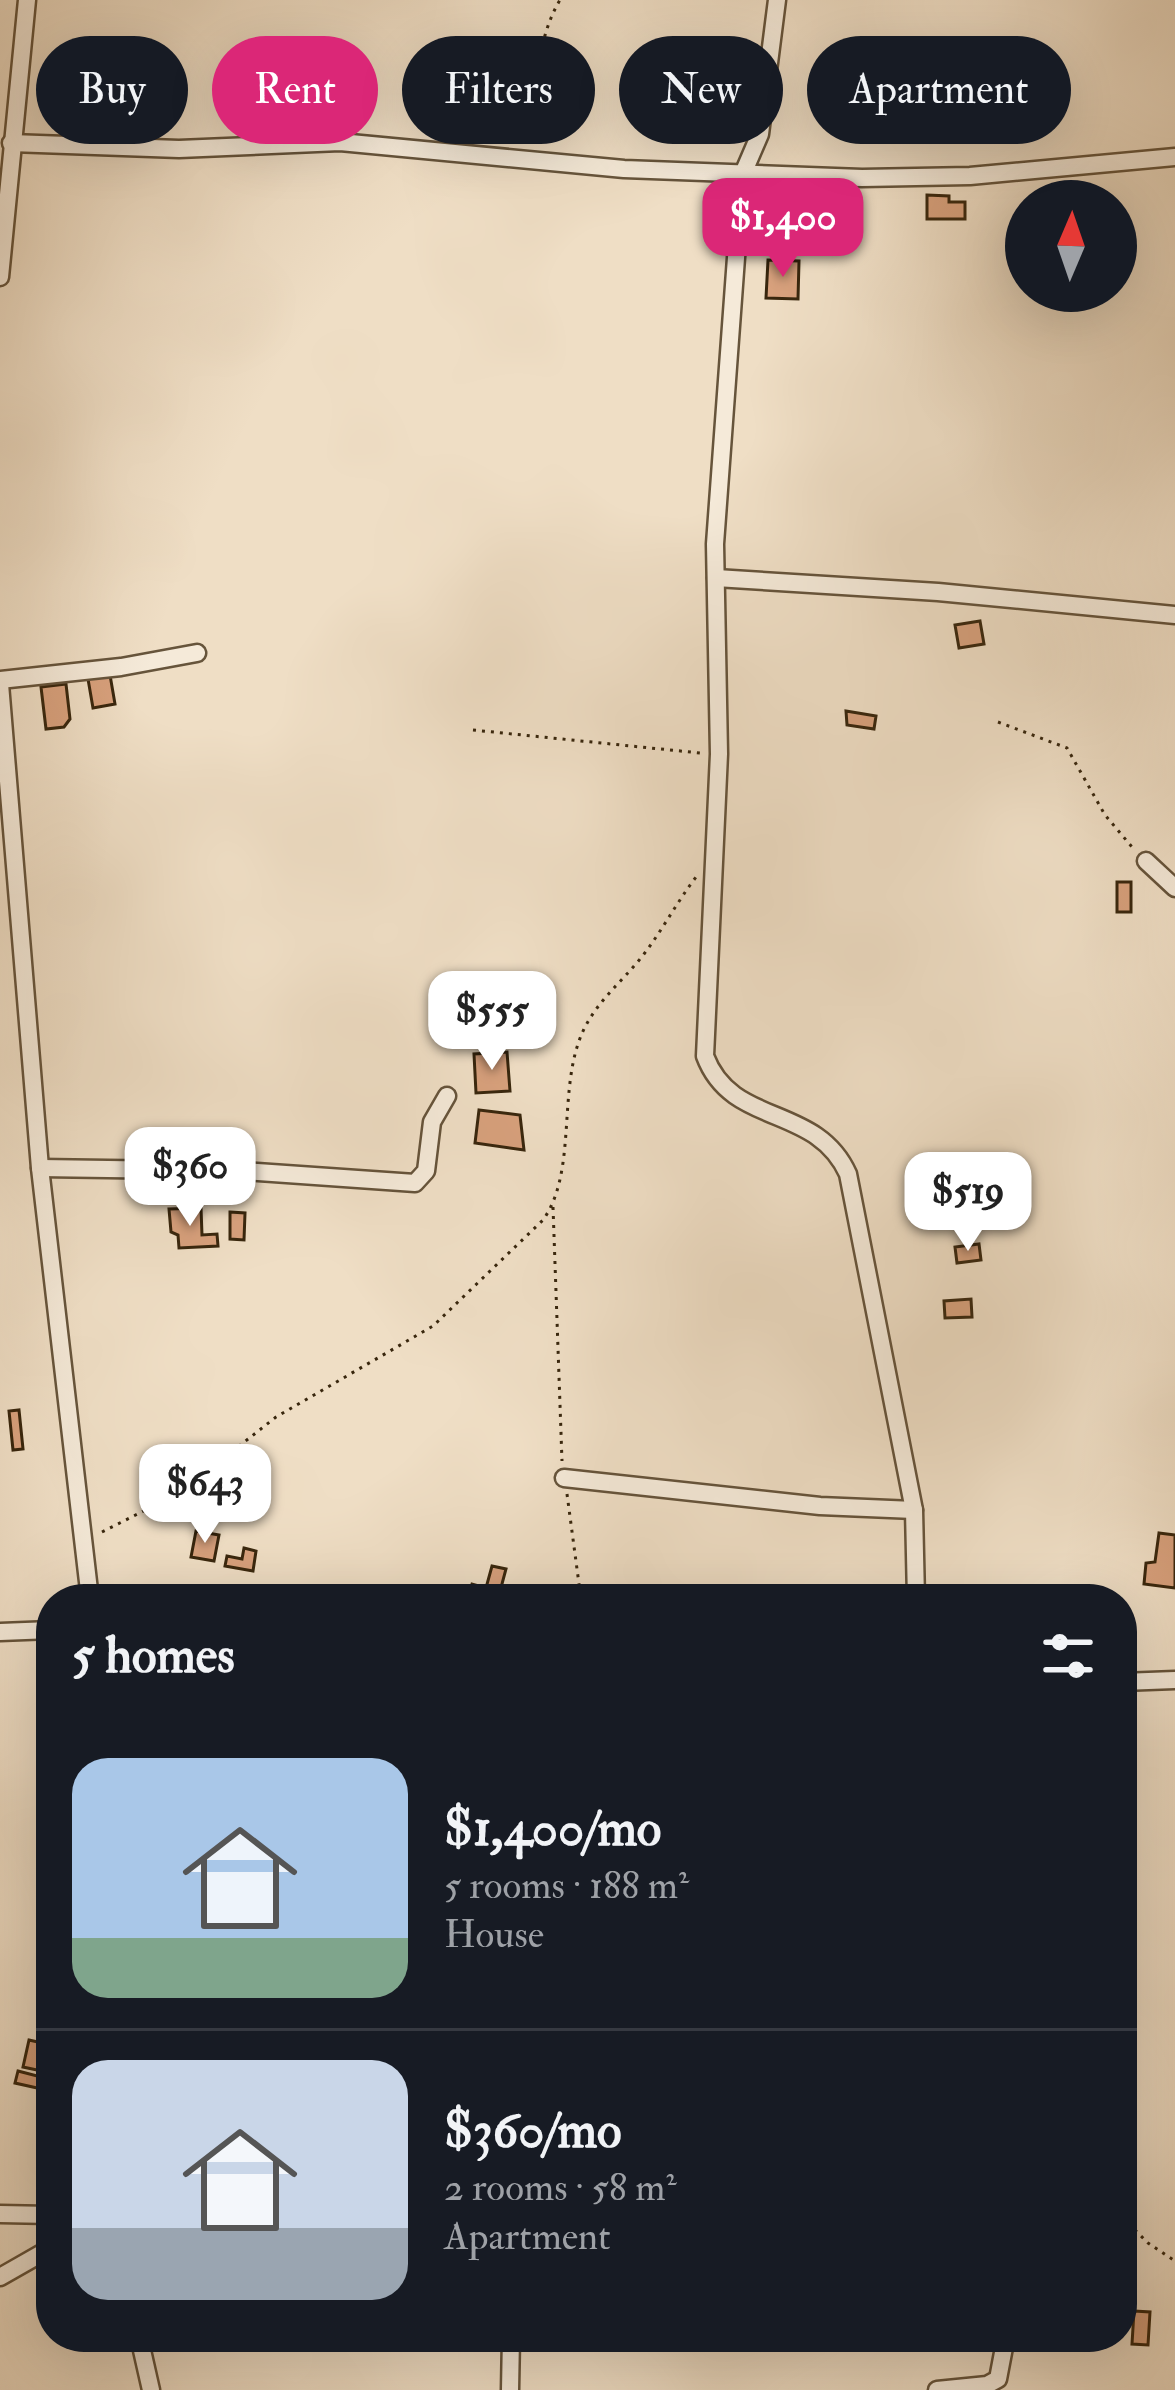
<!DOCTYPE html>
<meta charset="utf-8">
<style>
:root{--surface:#171b24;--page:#242831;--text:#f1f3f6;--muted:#9ea1a6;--line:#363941;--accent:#db2777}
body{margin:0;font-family:"IM FELL Double Pica",serif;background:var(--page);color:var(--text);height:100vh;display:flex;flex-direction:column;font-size:45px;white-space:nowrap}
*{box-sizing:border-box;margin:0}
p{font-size:39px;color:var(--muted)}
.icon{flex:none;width:66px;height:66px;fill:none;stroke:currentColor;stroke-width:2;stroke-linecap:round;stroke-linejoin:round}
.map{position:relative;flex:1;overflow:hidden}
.panel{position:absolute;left:36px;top:1584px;width:1101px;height:768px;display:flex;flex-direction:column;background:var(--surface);border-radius:48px;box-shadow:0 12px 48px #0002}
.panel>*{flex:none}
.hud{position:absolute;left:36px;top:36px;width:1104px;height:108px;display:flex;gap:24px}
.needle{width:78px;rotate:2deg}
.controls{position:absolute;left:1005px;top:180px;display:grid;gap:24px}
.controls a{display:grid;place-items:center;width:132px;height:132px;border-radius:50%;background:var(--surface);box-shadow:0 12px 48px #0002;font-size:60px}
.price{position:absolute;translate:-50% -102px;padding:0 27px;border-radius:24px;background:#fff;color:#222;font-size:39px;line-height:78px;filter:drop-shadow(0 3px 6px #0008)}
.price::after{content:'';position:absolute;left:50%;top:72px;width:36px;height:27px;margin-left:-18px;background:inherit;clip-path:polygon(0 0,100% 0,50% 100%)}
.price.selected{background:var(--accent);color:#fff}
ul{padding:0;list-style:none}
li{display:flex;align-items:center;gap:36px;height:300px;padding:0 36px}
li+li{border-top:3px solid var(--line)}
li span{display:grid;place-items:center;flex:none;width:336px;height:240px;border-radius:36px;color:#555}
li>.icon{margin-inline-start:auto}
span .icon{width:144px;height:144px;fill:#fffc;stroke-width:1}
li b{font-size:51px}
h2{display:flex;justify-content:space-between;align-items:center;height:144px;padding:0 36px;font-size:51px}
.pill{padding:0 42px;border-radius:54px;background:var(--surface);box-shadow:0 12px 48px #0002;font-size:42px;line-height:108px}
.pill.selected{background:var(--accent);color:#fff}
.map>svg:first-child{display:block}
.building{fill:#d8a17d;stroke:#38260d;stroke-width:3}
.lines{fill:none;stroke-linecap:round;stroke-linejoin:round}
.street-casing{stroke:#66543b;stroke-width:21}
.path{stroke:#38260d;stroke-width:3;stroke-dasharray:3 6;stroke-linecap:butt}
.street{stroke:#f5ead9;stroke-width:16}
</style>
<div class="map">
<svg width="1175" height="2390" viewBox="0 0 1175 2390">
<rect width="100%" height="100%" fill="#efdec5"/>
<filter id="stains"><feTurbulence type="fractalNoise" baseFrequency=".00167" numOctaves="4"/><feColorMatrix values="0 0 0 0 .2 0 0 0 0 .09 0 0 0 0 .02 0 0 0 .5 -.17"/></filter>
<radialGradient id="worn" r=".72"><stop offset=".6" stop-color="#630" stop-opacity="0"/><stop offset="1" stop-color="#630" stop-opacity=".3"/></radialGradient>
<g class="building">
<path d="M 927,195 L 949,196 L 949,202 L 965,202 L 965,219 L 927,219 Z"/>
<rect x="779" y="197" width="35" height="23"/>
<path d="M 768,260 L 799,261 L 798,299 L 766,298 Z"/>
<path d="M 980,621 L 984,644 L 959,648 L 955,625 Z"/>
<path d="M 110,675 L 115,704 L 93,708 L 88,679 Z"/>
<path d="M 66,684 L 70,719 L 64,727 L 46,729 L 41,687 Z"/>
<path d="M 846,711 L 876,716 L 874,729 L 847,725 Z"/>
<rect x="1117" y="882" width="14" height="30"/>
<path d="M 507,1052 L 510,1091 L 476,1093 L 474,1054 Z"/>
<path d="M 479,1110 L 520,1115 L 524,1150 L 475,1143 Z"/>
<path d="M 201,1208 L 202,1235 L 217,1234 L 218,1246 L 179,1248 L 178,1235 L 171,1232 L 169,1209 Z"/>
<path d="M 230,1212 L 245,1213 L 244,1240 L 230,1239 Z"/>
<path d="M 979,1244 L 981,1260 L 957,1263 L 955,1247 Z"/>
<path d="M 971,1299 L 972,1317 L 945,1318 L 944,1301 Z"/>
<path d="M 19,1410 L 23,1449 L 13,1450 L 9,1411 Z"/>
<path d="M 196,1531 L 219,1535 L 214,1561 L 191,1557 Z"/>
<path d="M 1159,1533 L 1175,1535 L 1175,1588 L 1144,1584 L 1146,1563 L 1155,1562 Z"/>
<path d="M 244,1548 L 256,1551 L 253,1571 L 225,1566 L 227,1556 L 242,1559 Z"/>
<path d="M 492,1566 L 506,1569 L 498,1599 L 468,1597 L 472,1584 L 486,1588 Z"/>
<path d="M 29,2040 L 51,2045 L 51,2073 L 23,2067 Z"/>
<path d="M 18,2071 L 49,2079 L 46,2090 L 15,2083 Z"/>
<path d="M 1134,2311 L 1150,2312 L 1148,2345 L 1132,2344 Z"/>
</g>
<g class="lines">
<g class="street-casing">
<g id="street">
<path d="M 777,0 L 760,134 L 742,176 L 715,544 L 719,754 L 705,1056 C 732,1128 816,1103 848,1174 L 914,1510 L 916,1599"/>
<path d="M 11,143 L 179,149 L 340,142 L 624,169 L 862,178 L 970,176 L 1175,157"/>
<path d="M 0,277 L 27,0"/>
<path d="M 716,578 L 938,592 L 1175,615"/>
<path d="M 0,680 L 121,667 L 197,653"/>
<path d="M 0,684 L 40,1168 L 90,1599"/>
<path d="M 1146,861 L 1175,888"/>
<path d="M 40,1168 L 243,1171 L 415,1183 L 426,1171 L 432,1122 L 447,1096"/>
<path d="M 564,1478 L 820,1506 L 914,1510"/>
<path d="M 0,1632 L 51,1630"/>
<path d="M 1122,1682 L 1175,1680"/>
<path d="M 0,2214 L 51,2215"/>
<path d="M 0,2277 L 51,2248"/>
<path d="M 139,2337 L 151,2390"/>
<path d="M 510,2390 L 511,2337"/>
<path d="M 937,2390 L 987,2385 L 998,2379 L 1006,2337"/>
</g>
</g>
<g class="path">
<path d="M 535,144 C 535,96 535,42 560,0"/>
<path d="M 998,722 L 1067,748 L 1105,815 L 1132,847"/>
<path d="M 473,730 L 700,753"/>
<path d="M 553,1207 L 562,1461"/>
<path d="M 567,1494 L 581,1599"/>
<path d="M 102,1532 L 181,1492 L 276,1417 L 433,1326 L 543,1220 C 576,1174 559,1097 579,1041 C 592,1004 621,984 644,954 C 663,929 677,902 696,877"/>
<path d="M 1122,2217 L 1148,2243 L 1175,2261"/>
</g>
<use href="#street" class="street"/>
</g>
<rect width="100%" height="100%" filter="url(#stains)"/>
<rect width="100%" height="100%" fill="url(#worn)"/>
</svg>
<div class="controls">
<a><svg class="needle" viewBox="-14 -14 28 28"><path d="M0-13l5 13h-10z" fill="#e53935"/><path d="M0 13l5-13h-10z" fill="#9ea1a6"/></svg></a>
</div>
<b class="price selected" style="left:783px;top:280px">$1,400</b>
<b class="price" style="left:492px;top:1073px">$555</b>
<b class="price" style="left:190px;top:1229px">$360</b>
<b class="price" style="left:968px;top:1254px">$519</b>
<b class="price" style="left:205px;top:1546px">$643</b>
<div class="hud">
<a class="pill">Buy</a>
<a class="pill selected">Rent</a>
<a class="pill">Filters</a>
<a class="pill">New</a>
<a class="pill">Apartment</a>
</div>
<section class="panel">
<h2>5 homes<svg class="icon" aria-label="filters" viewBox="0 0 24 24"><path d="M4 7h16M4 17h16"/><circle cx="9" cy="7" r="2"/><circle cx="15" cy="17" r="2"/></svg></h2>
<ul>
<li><span style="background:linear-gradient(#a9c7e8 75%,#7fa58c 0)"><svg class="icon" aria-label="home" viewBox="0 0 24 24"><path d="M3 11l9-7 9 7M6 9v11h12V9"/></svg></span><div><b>$1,400/mo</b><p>5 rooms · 188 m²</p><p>House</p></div></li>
<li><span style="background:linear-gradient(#c9d6e8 70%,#9aa5b1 0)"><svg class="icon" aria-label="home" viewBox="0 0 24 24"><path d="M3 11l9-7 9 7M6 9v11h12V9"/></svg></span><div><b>$360/mo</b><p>2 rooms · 58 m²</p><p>Apartment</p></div></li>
</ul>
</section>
</div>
